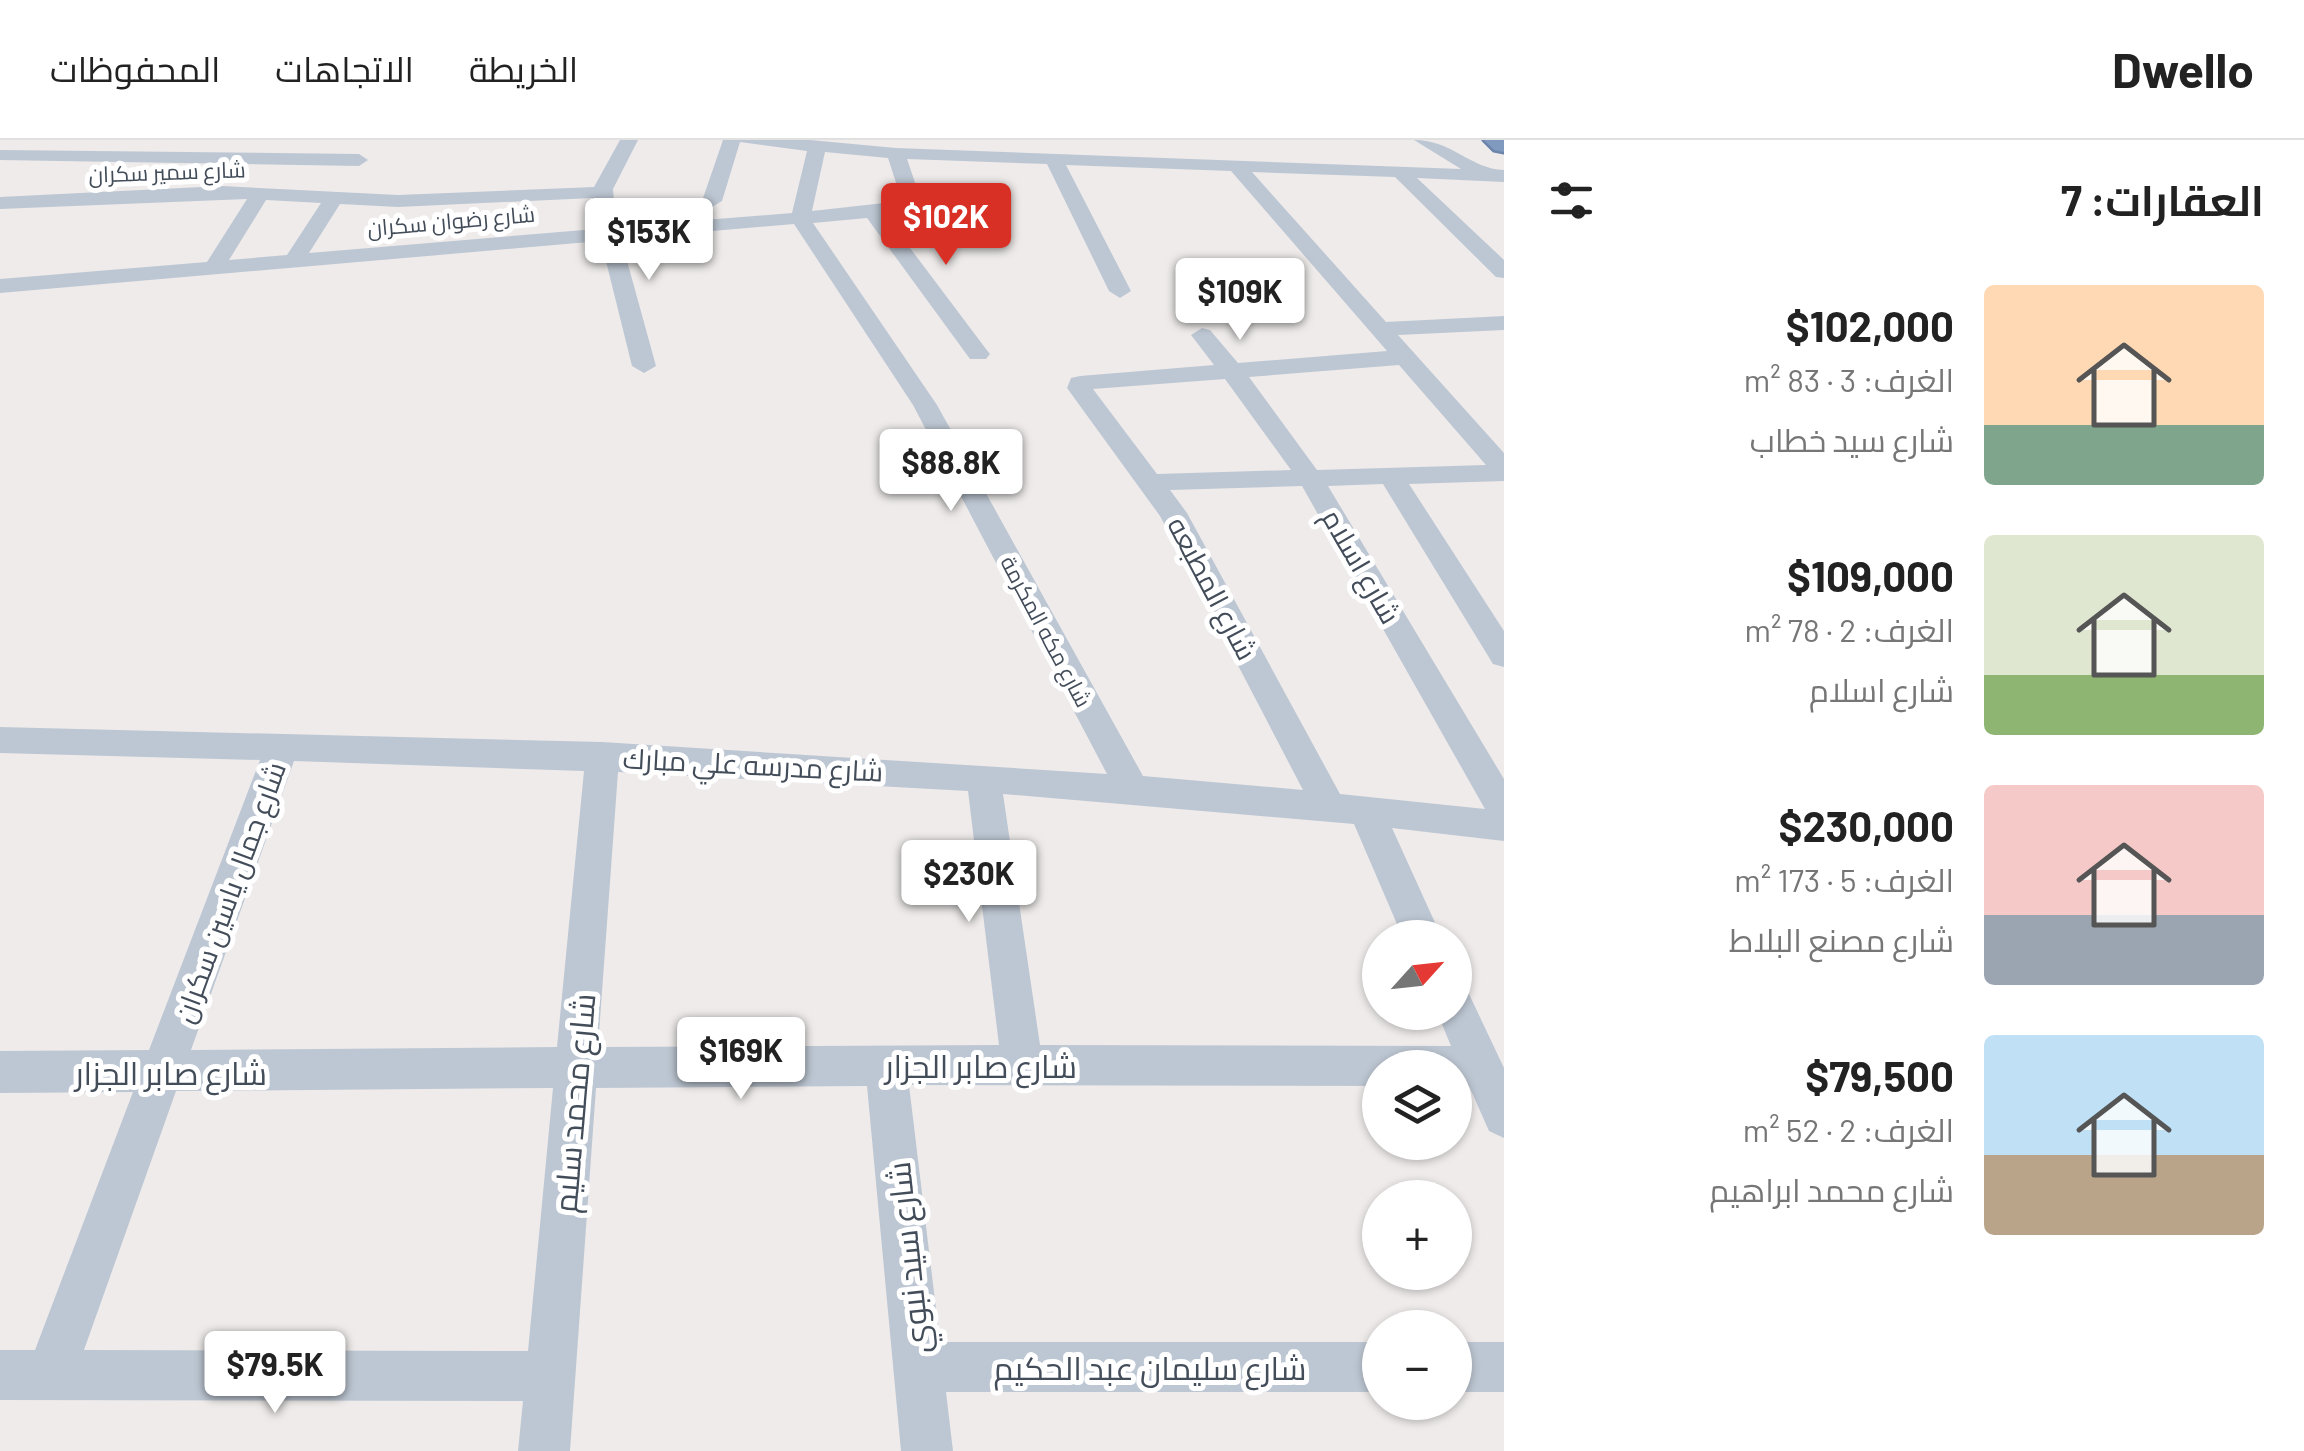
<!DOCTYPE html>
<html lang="ar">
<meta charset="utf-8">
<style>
:root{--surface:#fff;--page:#f2f2f2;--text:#222;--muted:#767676;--line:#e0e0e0;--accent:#d93025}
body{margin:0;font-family:Barlow,Cairo,sans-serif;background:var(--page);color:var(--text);direction:rtl;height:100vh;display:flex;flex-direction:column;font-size:38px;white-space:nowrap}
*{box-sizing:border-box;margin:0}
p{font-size:32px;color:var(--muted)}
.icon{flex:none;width:55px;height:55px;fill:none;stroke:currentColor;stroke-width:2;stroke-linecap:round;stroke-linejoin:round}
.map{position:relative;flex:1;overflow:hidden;direction:ltr}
.drawer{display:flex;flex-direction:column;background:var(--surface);width:800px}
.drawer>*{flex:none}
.needle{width:65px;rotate:63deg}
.buttons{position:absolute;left:1362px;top:780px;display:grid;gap:20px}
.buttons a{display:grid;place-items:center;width:110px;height:110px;border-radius:50%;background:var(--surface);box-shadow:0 2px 8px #0004;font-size:50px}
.price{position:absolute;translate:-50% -85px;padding:0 22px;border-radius:10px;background:#fff;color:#222;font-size:32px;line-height:65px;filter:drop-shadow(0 2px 5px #0008)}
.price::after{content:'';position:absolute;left:50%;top:60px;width:30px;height:22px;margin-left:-15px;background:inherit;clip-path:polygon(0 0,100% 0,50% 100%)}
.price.current{background:var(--accent);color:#fff}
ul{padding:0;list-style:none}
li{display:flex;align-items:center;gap:30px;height:250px;padding:0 40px}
li span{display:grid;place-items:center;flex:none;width:280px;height:200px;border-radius:10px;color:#555}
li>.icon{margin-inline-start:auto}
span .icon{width:120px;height:120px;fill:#fffc;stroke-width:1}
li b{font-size:42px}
h2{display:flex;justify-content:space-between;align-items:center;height:120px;padding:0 40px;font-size:42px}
header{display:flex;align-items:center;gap:60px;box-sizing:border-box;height:140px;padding:0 50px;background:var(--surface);border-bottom:2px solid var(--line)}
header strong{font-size:48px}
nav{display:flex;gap:55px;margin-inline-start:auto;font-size:35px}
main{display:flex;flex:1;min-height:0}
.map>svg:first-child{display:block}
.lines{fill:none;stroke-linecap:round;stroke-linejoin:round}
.motorway-casing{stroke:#6a84ab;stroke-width:5}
.minor{fill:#bdc7d3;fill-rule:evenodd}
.motorway{fill:#7f99bf;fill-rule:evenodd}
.labels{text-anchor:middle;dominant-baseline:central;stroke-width:10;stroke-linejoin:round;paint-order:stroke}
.far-street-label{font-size:22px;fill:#434d5a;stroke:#fff}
.street-label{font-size:28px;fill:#434d5a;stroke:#fff}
.near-street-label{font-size:32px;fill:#434d5a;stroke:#fff}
</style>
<header>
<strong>Dwello</strong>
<nav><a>الخريطة</a><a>الاتجاهات</a><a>المحفوظات</a></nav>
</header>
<main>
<section class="drawer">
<h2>العقارات: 7<svg class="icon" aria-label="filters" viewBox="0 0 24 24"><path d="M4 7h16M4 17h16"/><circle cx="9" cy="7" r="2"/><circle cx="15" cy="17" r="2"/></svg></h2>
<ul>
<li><span style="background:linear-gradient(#ffd9b3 70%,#7fa58c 0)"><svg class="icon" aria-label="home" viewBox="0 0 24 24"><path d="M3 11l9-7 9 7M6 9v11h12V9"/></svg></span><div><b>$102,000</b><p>الغرف: 3 · 83 m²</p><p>شارع سيد خطاب</p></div></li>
<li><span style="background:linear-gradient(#dfe7d0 70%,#8fb573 0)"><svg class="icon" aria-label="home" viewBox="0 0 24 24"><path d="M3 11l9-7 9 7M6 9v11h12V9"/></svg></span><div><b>$109,000</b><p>الغرف: 2 · 78 m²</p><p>شارع اسلام</p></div></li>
<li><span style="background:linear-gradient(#f6c9c9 65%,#9aa5b1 0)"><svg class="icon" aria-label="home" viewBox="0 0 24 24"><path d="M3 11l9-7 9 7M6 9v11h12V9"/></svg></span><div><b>$230,000</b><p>الغرف: 5 · 173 m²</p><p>شارع مصنع البلاط</p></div></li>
<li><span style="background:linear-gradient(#bfe0f5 60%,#b9a48a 0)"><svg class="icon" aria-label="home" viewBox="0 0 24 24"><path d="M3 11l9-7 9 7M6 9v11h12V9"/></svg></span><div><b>$79,500</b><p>الغرف: 2 · 52 m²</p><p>شارع محمد ابراهيم</p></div></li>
</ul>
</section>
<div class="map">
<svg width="1504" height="1311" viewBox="0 0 1504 1311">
<rect width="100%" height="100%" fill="#efebeb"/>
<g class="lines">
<g class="motorway-casing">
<path id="motorway" d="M 1484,0 L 1504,0 L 1504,12 L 1494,10 Z"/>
</g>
<g class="minor">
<path d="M 620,0 L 638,0 L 613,49 L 616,87 L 792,73 L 807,11 L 740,2 L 722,61 L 712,67 L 705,65 L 702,61 L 723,0 L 810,0 L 896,8 L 1461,29 L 1414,0 C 1453,0 1470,29 1504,30 L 1504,42 L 1417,38 L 1504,120 L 1504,138 L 1496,137 L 1395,37 L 1252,32 L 1386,182 L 1504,176 L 1504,190 L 1398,195 L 1504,313 L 1504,341 L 1409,344 L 1504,491 L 1504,527 L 1493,524 L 1383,344 L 1328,346 L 1504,639 L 1504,701 L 1392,688 L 1442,798 L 1403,798 L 1354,684 L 1003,654 L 1040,905 L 1451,906 L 1437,872 L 1455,872 L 1455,848 L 1469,854 L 1504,928 L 1504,998 L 1489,991 L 1469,946 L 1455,946 L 1455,928 L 1380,928 L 1380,946 L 909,945 L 940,1202 L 1380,1202 L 1380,1252 L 946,1252 L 953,1311 L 901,1311 L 867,946 L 596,948 L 570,1311 L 518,1311 L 523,1261 L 0,1260 L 0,1210 L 35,1210 L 133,952 L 0,953 L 0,911 L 149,910 L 260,620 L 0,613 L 0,587 L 602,602 L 1107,634 L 913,265 L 794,84 L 621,99 L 656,226 L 644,233 L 632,226 L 601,101 L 0,153 L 0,139 L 207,122 L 247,59 L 0,69 L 0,57 L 222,46 L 398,55 L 594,47 ZM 825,12 L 888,18 L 902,61 L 812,71 ZM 907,19 L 1047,24 L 1109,151 L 1120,158 L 1131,151 L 1066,25 L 1231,31 L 1387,211 L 1238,223 L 1210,190 L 1202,188 L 1191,195 L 1214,225 L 1080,236 L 1071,238 L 1067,248 L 1160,376 L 1303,650 L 1143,636 L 937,265 L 813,83 L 867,78 L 970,219 L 986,219 L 990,214 L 986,209 L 886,76 L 911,73 L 922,63 ZM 592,58 L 596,89 L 309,113 L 340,64 L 398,67 ZM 266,60 L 321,63 L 287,115 L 229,120 ZM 1399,225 L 1486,325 L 1317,330 L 1249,237 ZM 1225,239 L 1291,330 L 1157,334 L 1093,249 ZM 1302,346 L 1485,669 L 1340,654 L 1187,373 L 1170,350 ZM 294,621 L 584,631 L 557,907 L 191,910 ZM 618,632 L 968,651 L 999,905 L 598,907 ZM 553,948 L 528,1211 L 84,1210 L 176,951 Z"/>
<path d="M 0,10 L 359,14 L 368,20 L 359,26 L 0,20 Z"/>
<rect x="1455" y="1202" width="49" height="50"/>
</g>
<use href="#motorway" class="motorway"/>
</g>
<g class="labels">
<g class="far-street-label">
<text transform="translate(167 31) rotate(-2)">شارع سمير سكران</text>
<text transform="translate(451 80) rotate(-5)">شارع رضوان سكران</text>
<text transform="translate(1047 491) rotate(62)">شارع مكه المكرمة</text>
</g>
<g class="street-label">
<text transform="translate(1362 426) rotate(60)">شارع اسلام</text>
<text transform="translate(1213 448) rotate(62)">شارع المطبعه</text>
<text transform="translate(753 624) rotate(3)">شارع مدرسه علي مبارك</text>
<text transform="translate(229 752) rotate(-70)">شارع جمال ياسين سكران</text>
</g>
<g class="near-street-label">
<text x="981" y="925">شارع صابر الجزار</text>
<text x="171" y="932">شارع صابر الجزار</text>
<text transform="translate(573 963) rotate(-85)">شارع محمد سليم</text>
<text transform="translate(907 1118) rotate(-96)">شارع سيد نبوي</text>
<text x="1150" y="1227">شارع سليمان عبد الحكيم</text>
</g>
</g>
</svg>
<div class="buttons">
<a><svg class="needle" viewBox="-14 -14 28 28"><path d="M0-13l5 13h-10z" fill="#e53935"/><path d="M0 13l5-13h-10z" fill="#767676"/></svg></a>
<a><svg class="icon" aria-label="layers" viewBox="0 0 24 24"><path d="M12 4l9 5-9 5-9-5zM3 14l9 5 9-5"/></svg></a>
<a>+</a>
<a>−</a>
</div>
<b class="price current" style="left:946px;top:128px">$102K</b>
<b class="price" style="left:649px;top:143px">$153K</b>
<b class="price" style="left:1240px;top:203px">$109K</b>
<b class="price" style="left:951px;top:374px">$88.8K</b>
<b class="price" style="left:969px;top:785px">$230K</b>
<b class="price" style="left:741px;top:962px">$169K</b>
<b class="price" style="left:275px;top:1276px">$79.5K</b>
</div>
</main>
